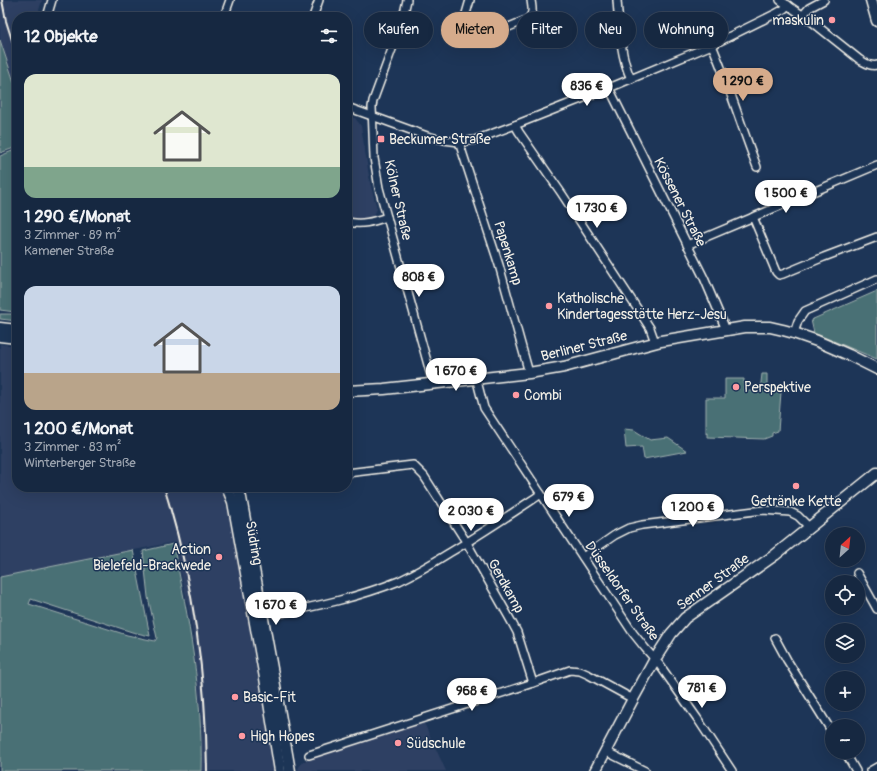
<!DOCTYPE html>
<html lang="de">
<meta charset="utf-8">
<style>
:root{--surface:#162841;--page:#1f3048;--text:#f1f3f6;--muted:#9ea6b1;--line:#35445a;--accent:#d6ab8b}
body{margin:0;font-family:Pangolin,sans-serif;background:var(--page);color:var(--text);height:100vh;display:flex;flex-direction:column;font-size:15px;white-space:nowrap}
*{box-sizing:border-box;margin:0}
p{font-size:13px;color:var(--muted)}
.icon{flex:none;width:22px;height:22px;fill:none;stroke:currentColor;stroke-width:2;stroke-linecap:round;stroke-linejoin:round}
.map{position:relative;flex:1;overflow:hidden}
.details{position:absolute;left:12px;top:12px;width:340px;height:480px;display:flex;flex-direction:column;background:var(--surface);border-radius:16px;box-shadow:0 4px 16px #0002,0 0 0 1px var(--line)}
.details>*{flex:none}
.top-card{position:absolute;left:364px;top:12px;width:380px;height:36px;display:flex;gap:8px}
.needle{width:26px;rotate:27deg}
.controls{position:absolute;left:825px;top:527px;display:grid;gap:8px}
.controls a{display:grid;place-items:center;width:40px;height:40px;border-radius:50%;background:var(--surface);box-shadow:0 4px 16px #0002,0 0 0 1px var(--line);font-size:20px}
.price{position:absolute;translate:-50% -34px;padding:0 9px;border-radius:14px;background:#fff;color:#222;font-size:13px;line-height:26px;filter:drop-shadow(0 1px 2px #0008)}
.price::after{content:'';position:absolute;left:50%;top:24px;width:12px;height:9px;margin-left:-6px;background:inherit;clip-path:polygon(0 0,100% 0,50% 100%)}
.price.current{background:var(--accent);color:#111}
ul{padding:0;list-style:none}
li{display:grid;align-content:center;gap:8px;height:212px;padding:0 12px}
li span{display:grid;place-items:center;height:124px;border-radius:12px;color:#555}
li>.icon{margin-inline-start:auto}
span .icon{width:72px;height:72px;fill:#fffc;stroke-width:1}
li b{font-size:17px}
h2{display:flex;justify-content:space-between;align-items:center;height:48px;padding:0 12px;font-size:17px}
.chip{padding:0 14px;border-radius:18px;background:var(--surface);box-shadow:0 4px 16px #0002,0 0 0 1px var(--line);font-size:14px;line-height:36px}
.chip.current{background:var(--accent);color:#111}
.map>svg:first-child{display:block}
.built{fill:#2f4164}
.green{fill:#4a7074;stroke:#9fb0ae}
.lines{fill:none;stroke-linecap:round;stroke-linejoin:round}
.street-casing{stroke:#f4f1e8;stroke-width:10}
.secondary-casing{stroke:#f4f1e8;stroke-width:13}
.street{stroke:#1d3557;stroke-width:7}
.secondary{stroke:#1d3557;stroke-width:10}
.rail{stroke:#f4f1e8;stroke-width:2}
.poi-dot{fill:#ff9aa2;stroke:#1d3557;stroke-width:1.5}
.labels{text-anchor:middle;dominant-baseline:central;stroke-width:3;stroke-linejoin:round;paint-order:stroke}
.poi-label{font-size:14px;fill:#f4f1e8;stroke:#1d3557;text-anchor:start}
.street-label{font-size:14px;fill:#f4f1e8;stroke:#1d3557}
</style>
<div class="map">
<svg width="877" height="771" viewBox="0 0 877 771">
<rect width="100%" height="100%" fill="#1d3557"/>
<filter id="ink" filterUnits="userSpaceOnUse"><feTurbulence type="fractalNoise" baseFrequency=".025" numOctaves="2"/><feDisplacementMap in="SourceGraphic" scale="8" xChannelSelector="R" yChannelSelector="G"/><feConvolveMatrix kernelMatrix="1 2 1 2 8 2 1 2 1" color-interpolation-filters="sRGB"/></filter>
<g filter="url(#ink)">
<g class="built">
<path d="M 0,0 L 42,0 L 37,17 L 17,17 L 17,91 L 0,40 Z"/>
<path d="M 347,116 L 355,118 L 361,126 L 370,183 L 377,209 L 374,215 L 361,220 L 347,218 Z"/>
<path d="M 0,344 L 17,346 L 17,487 L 221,487 L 227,508 L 232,528 L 274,771 L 202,771 L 202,737 L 201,712 L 193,635 L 184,587 L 174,542 L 0,577 Z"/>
<path d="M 424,723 L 446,771 L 299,771 L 298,769 L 302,762 Z"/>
</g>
<g class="green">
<path d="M 0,40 L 17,91 L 17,147 L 0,153 Z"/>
<path d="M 17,149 L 17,311 L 15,312 L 0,310 L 0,156 Z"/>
<path d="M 877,291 L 877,359 L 814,333 L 811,320 Z"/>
<path d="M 0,314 L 17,314 L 17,321 L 0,319 Z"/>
<path d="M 762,374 L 767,374 L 767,391 L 781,392 L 778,431 L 772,433 L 772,436 L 764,439 L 707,437 L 707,433 L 706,434 L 706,398 L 725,398 L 725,379 L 744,379 L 744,391 L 760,391 Z"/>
<path d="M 624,429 L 634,430 L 650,440 L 668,438 L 687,451 L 644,459 L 642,447 L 626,448 Z"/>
<path d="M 173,544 C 189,619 203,695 201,771 L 0,771 L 0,577 L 133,550 L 150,636 L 132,632 L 31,599 L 29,604 L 127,635 L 155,641 L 157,638 L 148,597 L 143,551 Z"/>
</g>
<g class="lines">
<g class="street-casing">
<g id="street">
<path d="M 407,0 L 402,22 L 373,101 L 372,107 L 374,158 L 379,188 L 433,383"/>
<path d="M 470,0 L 458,41 L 465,43 L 473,42 L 528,19 C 534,13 532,8 531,0"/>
<path d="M 617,0 C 619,25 620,56 631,79"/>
<path d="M 780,0 L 811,21 L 860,60 C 866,63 871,67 877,65"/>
<path d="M 803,15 L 809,8 L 824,0"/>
<path d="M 47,17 L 52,0"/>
<path d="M 224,17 L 230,0"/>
<path d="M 313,17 L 319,0"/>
<path d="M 712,45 C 729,85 741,126 757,167"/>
<path d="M 609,88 L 704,278 L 724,325 L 724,330"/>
<path d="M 347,107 L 427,136 L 444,140 L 459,142 L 475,140 L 515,125 L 609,88 L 712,45 L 775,14 L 784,9 L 788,5"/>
<path d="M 515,125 L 519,132 L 562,194 L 650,328 L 655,342"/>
<path d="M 459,142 L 499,265 L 529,373"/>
<path d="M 753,217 L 776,272 L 779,275 L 783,274 L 824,257 L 877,237"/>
<path d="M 347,222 C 362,225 372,222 387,217"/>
<path d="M 687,245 L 877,165"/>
<path d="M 794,333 L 798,321 L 805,311 L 877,279"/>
<path d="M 477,379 L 478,385 L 484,408 L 633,633 L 645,648 L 659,664 L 697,718 L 732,771"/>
<path d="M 347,473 L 413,465 L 424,476 L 467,543 L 510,619 L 517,632 L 533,683"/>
<path d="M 583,557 L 615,535 L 629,528 L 642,525 L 763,510 L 790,512 L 798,516 L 810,528"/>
<path d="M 857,573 L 877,609"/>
<path d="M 276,614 C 318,606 359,597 399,581 C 416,573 433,563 449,553 C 480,535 511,514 541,494"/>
<path d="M 775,638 L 787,660 L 832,732"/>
<path d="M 605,751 L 645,771"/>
<path d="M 845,752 L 856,771"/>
<path d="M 309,755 L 533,683 L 570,670 L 580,671 L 589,675 L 633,699"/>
<path d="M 870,771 L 877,767"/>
</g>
</g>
<g class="secondary-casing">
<g id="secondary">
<path d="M 871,0 L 877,21"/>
<path d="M 0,328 L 17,330"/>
<path d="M 0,336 L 17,338"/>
<path d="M 347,391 L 384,389 L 529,373 L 564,367 L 661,341 L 745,327 L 770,327 L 783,330 L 794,333 L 817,341 L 849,355 L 877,369"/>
<path d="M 227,487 L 233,502 L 265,678 L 280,771"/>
<path d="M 238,487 L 241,498 L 273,674 L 290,771"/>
<path d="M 595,771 L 633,699 L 655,659 L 671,634 L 685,618 L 775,555 L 877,473"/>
</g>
</g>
<use href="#street" class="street"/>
<use href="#secondary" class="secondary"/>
<g class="rail">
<path d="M 2,0 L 6,21 L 17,56"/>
<path d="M 164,487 C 193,579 206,675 207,771"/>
</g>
</g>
</g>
<g class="poi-dot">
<circle cx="832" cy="20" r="4"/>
<rect x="377" y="135" width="8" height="8" rx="2"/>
<circle cx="549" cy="306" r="4"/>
<circle cx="736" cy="387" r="4"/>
<circle cx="516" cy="395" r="4"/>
<circle cx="796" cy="486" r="4"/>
<circle cx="219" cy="557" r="4"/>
<circle cx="235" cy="697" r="4"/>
<circle cx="242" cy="736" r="4"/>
<circle cx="398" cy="743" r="4"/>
</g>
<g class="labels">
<g class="poi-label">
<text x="824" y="20" text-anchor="end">maskulin</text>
<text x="389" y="139">Beckumer Straße</text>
<text x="557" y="298">Katholische<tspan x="557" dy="16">Kindertagesstätte Herz-Jesu</tspan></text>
<text x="744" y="387">Perspektive</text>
<text x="524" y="395">Combi</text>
<text x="796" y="501" text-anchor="middle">Getränke Kette</text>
<text x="211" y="549" text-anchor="end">Action<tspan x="211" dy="16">Bielefeld-Brackwede</tspan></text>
<text x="243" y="697">Basic-Fit</text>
<text x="250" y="736">High Hopes</text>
<text x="406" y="743">Südschule</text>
</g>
<g class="street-label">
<text transform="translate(398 200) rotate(77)">Kölner Straße</text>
<text transform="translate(680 202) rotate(63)">Kössener Straße</text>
<text transform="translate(508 253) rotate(73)">Papenkamp</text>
<text transform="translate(584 346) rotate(-14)">Berliner Straße</text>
<text transform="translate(254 543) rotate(80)">Südring</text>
<text transform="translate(713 582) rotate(-36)">Senner Straße</text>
<text transform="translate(506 586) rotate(61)">Gerdkamp</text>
<text transform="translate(622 591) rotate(55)">Düsseldorfer Straße</text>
</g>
</g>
</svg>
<div class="controls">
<a><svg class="needle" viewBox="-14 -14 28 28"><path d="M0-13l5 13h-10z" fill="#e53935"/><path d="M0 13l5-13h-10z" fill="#9ea6b1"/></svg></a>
<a><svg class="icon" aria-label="locate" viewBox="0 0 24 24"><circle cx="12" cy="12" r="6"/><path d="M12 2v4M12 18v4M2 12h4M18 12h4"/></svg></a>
<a><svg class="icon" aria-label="layers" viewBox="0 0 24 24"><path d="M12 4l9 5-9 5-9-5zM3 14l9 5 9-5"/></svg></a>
<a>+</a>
<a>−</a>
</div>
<b class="price current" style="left:743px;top:102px">1 290 €</b>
<b class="price" style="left:587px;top:107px">836 €</b>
<b class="price" style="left:786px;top:214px">1 500 €</b>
<b class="price" style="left:597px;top:229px">1 730 €</b>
<b class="price" style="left:419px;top:298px">808 €</b>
<b class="price" style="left:456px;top:392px">1 670 €</b>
<b class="price" style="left:569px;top:518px">679 €</b>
<b class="price" style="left:693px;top:528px">1 200 €</b>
<b class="price" style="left:471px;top:532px">2 030 €</b>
<b class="price" style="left:276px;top:626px">1 670 €</b>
<b class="price" style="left:702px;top:709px">781 €</b>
<b class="price" style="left:472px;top:712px">968 €</b>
<div class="top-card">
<a class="chip">Kaufen</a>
<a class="chip current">Mieten</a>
<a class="chip">Filter</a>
<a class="chip">Neu</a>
<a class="chip">Wohnung</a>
</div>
<section class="details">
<h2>12 Objekte<svg class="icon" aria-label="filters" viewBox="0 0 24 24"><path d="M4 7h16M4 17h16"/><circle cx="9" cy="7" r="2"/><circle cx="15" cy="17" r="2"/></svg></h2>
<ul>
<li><span style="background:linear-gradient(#dfe7d0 75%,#7fa58c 0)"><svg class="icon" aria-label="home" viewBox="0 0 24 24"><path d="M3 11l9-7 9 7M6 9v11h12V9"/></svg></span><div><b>1 290 €/Monat</b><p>3 Zimmer · 89 m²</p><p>Kamener Straße</p></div></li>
<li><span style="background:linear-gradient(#c9d6e8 70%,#b9a48a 0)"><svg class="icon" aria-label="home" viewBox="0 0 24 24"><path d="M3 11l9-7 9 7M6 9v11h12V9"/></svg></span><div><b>1 200 €/Monat</b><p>3 Zimmer · 83 m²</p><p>Winterberger Straße</p></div></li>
</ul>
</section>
</div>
